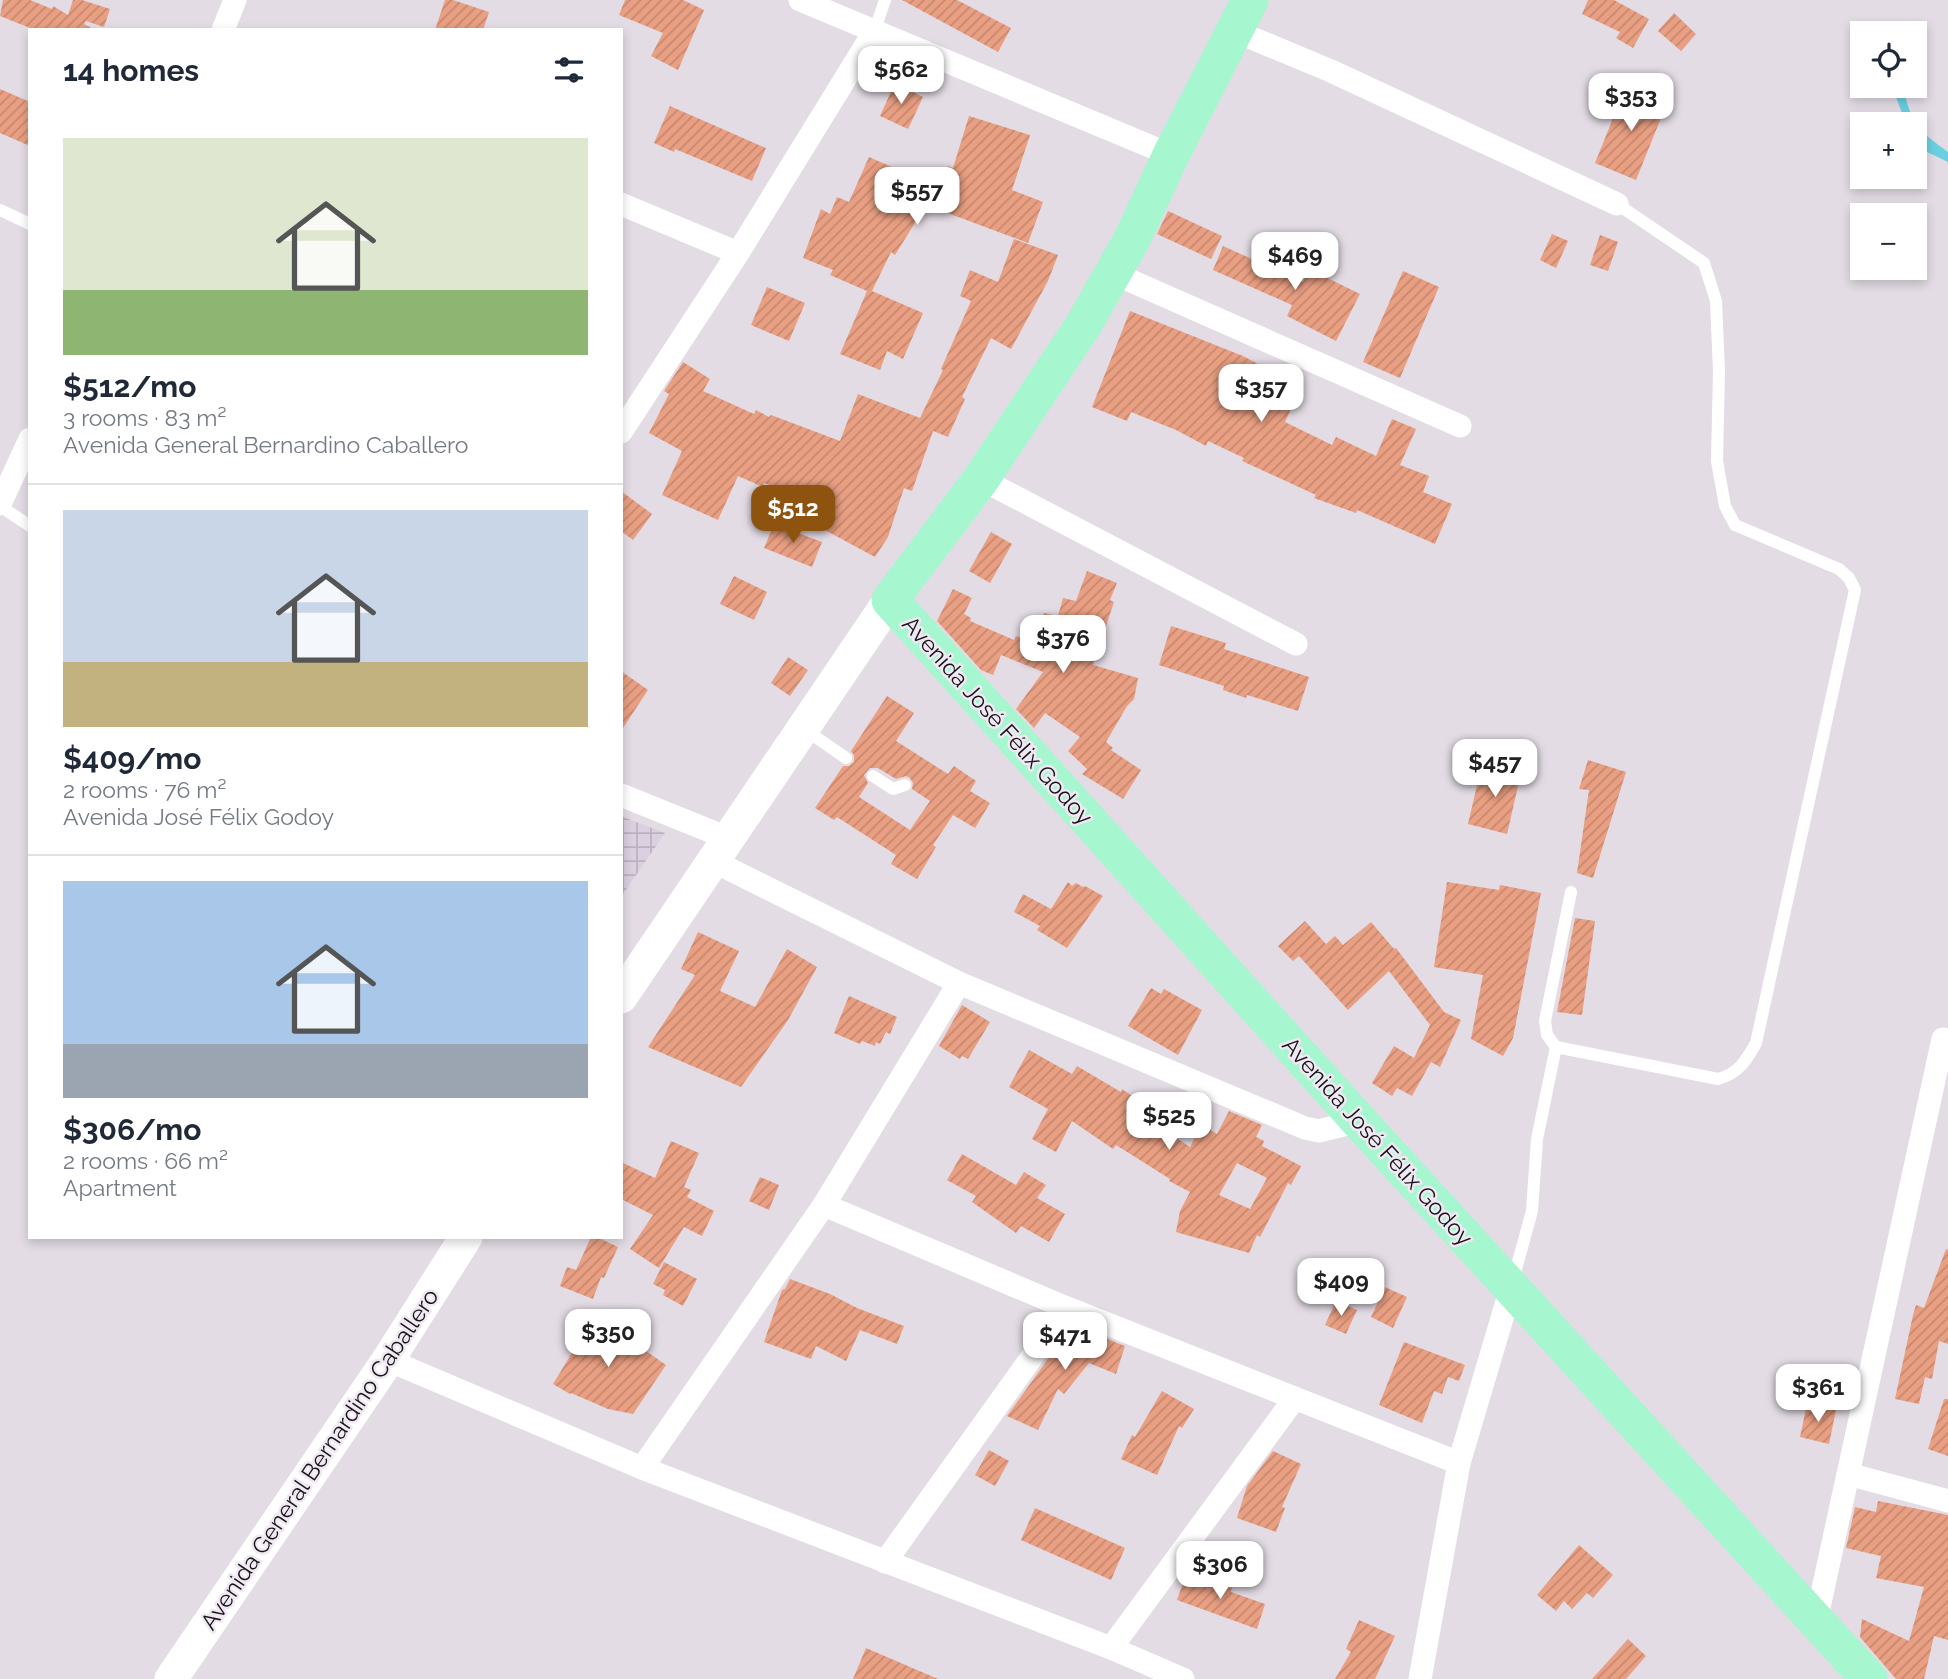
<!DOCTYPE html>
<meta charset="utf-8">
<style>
:root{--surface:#fff;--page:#f6f6f7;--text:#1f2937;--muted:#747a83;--line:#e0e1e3;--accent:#8e540f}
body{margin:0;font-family:Raleway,sans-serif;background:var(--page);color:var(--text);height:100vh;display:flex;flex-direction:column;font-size:26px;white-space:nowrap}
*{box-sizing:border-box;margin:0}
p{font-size:23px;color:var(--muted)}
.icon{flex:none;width:38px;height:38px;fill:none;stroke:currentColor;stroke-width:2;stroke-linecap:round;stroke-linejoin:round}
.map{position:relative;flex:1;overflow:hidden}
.side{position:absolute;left:28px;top:28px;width:595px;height:1211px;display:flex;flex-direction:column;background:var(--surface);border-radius:0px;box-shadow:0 4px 10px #0003}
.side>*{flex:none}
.fabs{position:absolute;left:1850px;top:21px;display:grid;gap:14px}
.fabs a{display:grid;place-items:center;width:77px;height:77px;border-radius:0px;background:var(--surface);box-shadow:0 4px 10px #0003;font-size:35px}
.price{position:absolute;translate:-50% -60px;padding:0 16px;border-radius:14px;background:#fff;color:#222;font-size:23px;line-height:46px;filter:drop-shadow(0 2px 4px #0008)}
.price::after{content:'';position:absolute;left:50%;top:42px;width:21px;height:16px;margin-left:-10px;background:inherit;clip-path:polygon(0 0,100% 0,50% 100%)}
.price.selected{background:var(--accent);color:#fff}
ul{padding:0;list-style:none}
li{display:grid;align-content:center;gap:14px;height:371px;padding:0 35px}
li+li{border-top:2px solid var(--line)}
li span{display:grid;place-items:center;height:217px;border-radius:0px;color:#555}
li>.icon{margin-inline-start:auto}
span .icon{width:126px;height:126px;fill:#fffc;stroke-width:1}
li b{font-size:30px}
h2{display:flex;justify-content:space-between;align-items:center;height:84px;padding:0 35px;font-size:30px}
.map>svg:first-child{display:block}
.industrial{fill:url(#industrial-grid)}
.water{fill:#6bcfe2}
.building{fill:url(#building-hatch);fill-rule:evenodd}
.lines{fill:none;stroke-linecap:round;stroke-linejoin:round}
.service{stroke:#fff;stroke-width:12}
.minor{stroke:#fff;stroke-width:23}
.secondary{stroke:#fff;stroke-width:33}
.primary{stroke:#a6f6cf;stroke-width:37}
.labels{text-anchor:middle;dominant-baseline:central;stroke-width:5;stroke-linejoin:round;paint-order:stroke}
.street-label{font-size:23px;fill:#171518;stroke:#f0e9f3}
</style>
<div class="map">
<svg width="1948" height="1679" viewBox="0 0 1948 1679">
<defs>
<pattern id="industrial-grid" width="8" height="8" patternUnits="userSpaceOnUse" patternTransform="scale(1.75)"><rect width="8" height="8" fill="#dbd0e0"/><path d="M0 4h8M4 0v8" fill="none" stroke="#bbb2bf"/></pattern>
<pattern id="building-hatch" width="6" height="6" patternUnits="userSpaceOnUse" patternTransform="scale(1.75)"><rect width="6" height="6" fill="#e99f82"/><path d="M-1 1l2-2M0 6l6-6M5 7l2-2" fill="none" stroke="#c78870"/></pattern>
</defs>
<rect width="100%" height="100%" fill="#e3dce5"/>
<path class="industrial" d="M 621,816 L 665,833 L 621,897 Z"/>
<path class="water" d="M 1892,86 L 1903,86 C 1912,126 1916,128 1948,152 L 1948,162 L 1927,152 L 1915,140 L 1914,124 L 1906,124 Z"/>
<g class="building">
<path d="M 3,0 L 30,0 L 52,9 L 53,6 L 68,15 L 73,0 L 82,0 L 110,9 L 104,27 L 86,21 L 84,24 L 95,30 L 35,30 L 0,16 Z"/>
<path d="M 445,0 L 453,0 L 489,12 L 483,30 L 435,30 Z"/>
<path d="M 625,0 L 683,0 L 704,10 L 678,70 L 651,56 L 663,33 L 619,15 Z"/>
<path d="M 902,0 L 957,0 L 1011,28 L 998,52 Z"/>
<path d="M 1588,0 L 1614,0 L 1649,19 L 1633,48 L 1616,38 L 1620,32 L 1582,14 Z"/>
<path d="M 1674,13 L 1696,34 L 1681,51 L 1658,31 Z"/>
<path d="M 895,83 L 923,97 L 908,129 L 880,116 Z"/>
<path d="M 1626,86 L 1667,103 L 1636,180 L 1595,163 Z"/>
<path d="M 0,89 L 30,102 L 30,146 L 0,133 Z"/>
<path d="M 670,106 L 766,148 L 752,181 L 675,149 L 674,152 L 654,143 Z"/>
<path d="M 969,116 L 1030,135 L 1012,190 L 1043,202 L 1028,243 L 926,205 L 895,255 L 891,252 L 872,291 L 923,313 L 903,359 L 887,351 L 880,370 L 840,354 L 867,291 L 830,275 L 833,270 L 803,258 L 821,209 L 830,214 L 837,197 L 849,202 L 869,157 L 940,188 L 948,166 L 953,168 Z"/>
<path d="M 1168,211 L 1222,236 L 1211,259 L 1157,234 Z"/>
<path d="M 1552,234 L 1568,241 L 1556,268 L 1540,260 Z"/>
<path d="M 1600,235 L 1618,242 L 1608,271 L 1590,265 Z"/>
<path d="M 1014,239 L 1058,255 L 1048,281 L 1011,349 L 991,338 L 962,397 L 965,399 L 948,437 L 933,431 L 912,491 L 904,488 L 888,537 L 875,557 L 823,529 L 831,506 L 764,483 L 763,487 L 738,476 L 718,520 L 662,495 L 682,451 L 649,433 L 669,394 L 664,391 L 683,362 L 710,379 L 703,391 L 754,414 L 756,410 L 769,417 L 771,415 L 840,441 L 858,394 L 920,418 L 943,370 L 941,369 L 971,301 L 960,296 L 970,270 L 998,282 Z"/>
<path d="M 1223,246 L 1303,282 L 1309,269 L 1360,294 L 1336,341 L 1287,316 L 1292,305 L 1213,270 Z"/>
<path d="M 1403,271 L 1439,287 L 1400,378 L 1363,362 Z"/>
<path d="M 767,287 L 805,303 L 789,341 L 751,325 Z"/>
<path d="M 1130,311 L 1243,356 L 1301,387 L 1285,422 L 1332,445 L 1336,437 L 1376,456 L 1392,419 L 1416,429 L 1400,465 L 1429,476 L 1423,492 L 1452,504 L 1435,544 L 1357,510 L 1356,513 L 1314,498 L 1316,495 L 1242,461 L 1244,458 L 1208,441 L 1206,446 L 1176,430 L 1131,412 L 1127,421 L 1092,407 Z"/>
<path d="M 621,491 L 652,514 L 633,540 L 621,531 Z"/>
<path d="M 774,524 L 822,542 L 812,567 L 764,548 Z"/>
<path d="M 991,532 L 1012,544 L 990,583 L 969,571 Z"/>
<path d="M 1087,571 L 1117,583 L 1110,600 L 1114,602 L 1093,665 L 1138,678 L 1134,699 L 1127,706 L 1106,742 L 1113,748 L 1111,750 L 1141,770 L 1123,799 L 1082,774 L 1087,769 L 1068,751 L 1080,737 L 1045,713 L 1034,728 L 1016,709 L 1043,672 L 1001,655 L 993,675 L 981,670 L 937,621 L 953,589 L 972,598 L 964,614 L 971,618 L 970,621 L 1014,640 L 1016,636 L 1037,644 L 1044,613 L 1058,616 L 1063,598 L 1076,601 Z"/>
<path d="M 734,576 L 767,592 L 754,620 L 720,604 Z"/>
<path d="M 1171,626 L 1226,643 L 1224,649 L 1309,677 L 1298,711 L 1247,695 L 1246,698 L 1223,690 L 1224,686 L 1159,665 Z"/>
<path d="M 788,657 L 808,670 L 790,696 L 771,683 Z"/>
<path d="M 621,671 L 648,690 L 621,731 Z"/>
<path d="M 887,696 L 914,713 L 896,741 L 948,774 L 954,766 L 976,781 L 970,791 L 990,803 L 975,828 L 953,815 L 933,845 L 936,847 L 917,879 L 891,864 L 896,855 L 837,817 L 834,820 L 815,808 L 843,766 L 849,766 L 854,762 L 854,755 L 851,751 ZM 870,768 L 878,768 L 896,779 L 906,776 L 910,778 L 913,783 L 912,789 L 930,801 L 910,830 L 859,797 L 868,783 L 864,775 Z"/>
<path d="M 1588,760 L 1626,772 L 1593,878 L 1577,873 L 1589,790 L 1579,789 Z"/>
<path d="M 1482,764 L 1521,773 L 1507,834 L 1468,824 Z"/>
<path d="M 1068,882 L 1072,886 L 1076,883 L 1083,887 L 1085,886 L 1103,896 L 1067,948 L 1037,930 L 1040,926 L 1014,912 L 1023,894 L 1051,909 Z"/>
<path d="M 1447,882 L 1499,890 L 1500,885 L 1541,893 L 1513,1038 L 1503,1056 L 1471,1039 L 1483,975 L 1434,967 Z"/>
<path d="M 1575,918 L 1595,921 L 1582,1015 L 1557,1012 Z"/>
<path d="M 1305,921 L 1326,944 L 1335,936 L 1343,945 L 1371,922 L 1394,949 L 1396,948 L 1444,1012 L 1461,1020 L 1440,1067 L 1431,1062 L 1412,1096 L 1397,1088 L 1392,1096 L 1372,1083 L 1394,1046 L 1414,1058 L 1430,1025 L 1389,971 L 1348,1010 L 1299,956 L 1293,961 L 1278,946 Z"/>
<path d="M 698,932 L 739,951 L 720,991 L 755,1007 L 787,949 L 817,967 L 788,1020 L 741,1087 L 648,1047 L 695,975 L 681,969 Z"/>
<path d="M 1151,988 L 1161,994 L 1164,989 L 1202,1010 L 1178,1055 L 1128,1026 Z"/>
<path d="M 849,996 L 897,1017 L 890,1034 L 886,1032 L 880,1044 L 876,1042 L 875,1046 L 862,1041 L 860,1044 L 834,1033 Z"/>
<path d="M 962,1005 L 990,1022 L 968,1059 L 962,1056 L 960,1059 L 939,1046 Z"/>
<path d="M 1029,1050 L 1072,1074 L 1077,1066 L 1121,1092 L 1122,1089 L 1144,1104 L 1138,1112 L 1190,1147 L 1202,1125 L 1217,1134 L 1229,1111 L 1262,1125 L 1256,1137 L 1264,1141 L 1262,1146 L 1301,1166 L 1291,1185 L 1288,1183 L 1260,1237 L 1257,1235 L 1249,1253 L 1176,1232 L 1180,1211 L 1190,1192 L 1169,1181 L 1170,1179 L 1116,1145 L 1113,1149 L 1072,1121 L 1056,1152 L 1032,1139 L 1048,1109 L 1009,1087 ZM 1237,1163 L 1267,1178 L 1250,1209 L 1219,1195 Z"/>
<path d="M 671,1141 L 699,1153 L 684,1187 L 691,1190 L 687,1197 L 714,1211 L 702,1236 L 684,1227 L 659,1268 L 630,1249 L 653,1215 L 621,1199 L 621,1162 L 655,1178 Z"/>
<path d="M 962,1154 L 1016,1185 L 1024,1172 L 1046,1185 L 1037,1198 L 1065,1214 L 1049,1242 L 1021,1226 L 1016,1233 L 972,1202 L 976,1196 L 947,1180 Z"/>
<path d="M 760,1177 L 779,1185 L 769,1210 L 749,1201 Z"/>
<path d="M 591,1237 L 597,1237 L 618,1247 L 604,1278 L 601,1277 L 593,1299 L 560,1286 L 567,1267 L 576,1270 Z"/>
<path d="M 1946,1249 L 1948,1250 L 1948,1344 L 1939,1341 L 1932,1379 L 1925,1377 L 1919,1404 L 1895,1399 L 1913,1315 L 1916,1305 L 1924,1308 Z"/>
<path d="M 664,1262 L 697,1279 L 683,1306 L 663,1295 L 665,1290 L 653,1284 Z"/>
<path d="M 790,1279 L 830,1294 L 857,1308 L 904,1326 L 897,1344 L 860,1330 L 846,1361 L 816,1346 L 811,1359 L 764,1342 L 782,1290 L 785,1289 Z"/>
<path d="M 1385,1287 L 1407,1297 L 1393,1328 L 1371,1317 Z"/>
<path d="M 1336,1301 L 1357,1310 L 1346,1334 L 1325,1325 Z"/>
<path d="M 581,1316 L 632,1341 L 666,1365 L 633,1414 L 608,1409 L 571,1393 L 570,1394 L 553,1384 L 576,1346 L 569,1342 Z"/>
<path d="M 1072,1325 L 1125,1346 L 1116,1374 L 1089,1363 L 1064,1394 L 1058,1389 L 1038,1430 L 1007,1416 L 1053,1352 L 1057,1355 L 1063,1337 Z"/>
<path d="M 1404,1342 L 1465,1365 L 1459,1381 L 1448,1377 L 1442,1394 L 1434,1391 L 1422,1423 L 1379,1405 Z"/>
<path d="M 1162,1391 L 1194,1409 L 1182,1428 L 1179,1426 L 1157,1475 L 1121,1459 L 1132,1435 L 1135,1437 Z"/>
<path d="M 1944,1399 L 1948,1399 L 1948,1456 L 1928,1449 Z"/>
<path d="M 1807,1404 L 1836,1410 L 1829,1444 L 1800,1437 Z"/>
<path d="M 989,1450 L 1009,1461 L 995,1486 L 975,1475 Z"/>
<path d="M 1273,1451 L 1301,1464 L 1282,1507 L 1285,1508 L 1276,1532 L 1237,1518 L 1247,1486 Z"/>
<path d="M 1878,1501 L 1948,1515 L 1948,1640 L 1934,1636 L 1924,1679 L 1896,1679 L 1860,1637 L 1862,1619 L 1909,1641 L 1924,1587 L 1876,1578 L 1881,1556 L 1846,1548 L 1855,1507 L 1876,1512 Z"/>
<path d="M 1035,1508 L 1125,1548 L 1111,1580 L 1021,1540 Z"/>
<path d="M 1579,1545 L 1613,1575 L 1593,1598 L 1587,1593 L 1572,1609 L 1564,1601 L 1556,1611 L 1537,1595 Z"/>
<path d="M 1187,1572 L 1232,1588 L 1231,1592 L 1265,1604 L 1257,1629 L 1177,1600 Z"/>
<path d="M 1359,1620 L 1395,1636 L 1375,1679 L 1335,1679 L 1351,1652 L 1346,1649 Z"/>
<path d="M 1628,1639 L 1646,1656 L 1626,1679 L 1592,1679 Z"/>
<path d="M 866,1648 L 938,1679 L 853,1679 Z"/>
</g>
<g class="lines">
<g class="service">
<path d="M 874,32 L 885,0"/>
<path d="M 0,210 L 30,224"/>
<path d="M 0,506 L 30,526"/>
<path d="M 804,729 L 846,758"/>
<path d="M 873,776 L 893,789 L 905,785"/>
<path d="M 1556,1047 L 1718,1079 C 1739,1073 1746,1061 1756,1043 L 1855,590 L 1849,578 L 1839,569 L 1735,525 L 1725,506 L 1717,461 L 1719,371 L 1716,301 L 1704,263 L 1617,204"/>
<path d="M 1513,1280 L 1532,1211 L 1537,1139 L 1556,1047 L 1547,1035 L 1545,1021 L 1571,892"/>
</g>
<g class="minor">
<path d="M 800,0 L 1171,155"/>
<path d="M 223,30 L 235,0"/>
<path d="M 1235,31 L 1331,71 L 1617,204"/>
<path d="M 621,204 L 738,253"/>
<path d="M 1113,273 L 1460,426"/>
<path d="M 621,432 L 738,253 L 874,32"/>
<path d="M 981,479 L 1296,644"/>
<path d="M 0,504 L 30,439"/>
<path d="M 621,795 L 730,839"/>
<path d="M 715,862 L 959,983 L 1305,1128 L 1319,1131 L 1359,1121"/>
<path d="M 824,1205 L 1067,1308 L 1459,1463"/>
<path d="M 388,1360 L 642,1468 L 1111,1648 L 1183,1679"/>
<path d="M 642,1468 L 824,1205 L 959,983"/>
<path d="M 1848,1474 L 1948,1501"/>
<path d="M 885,1562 L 1067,1308"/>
<path d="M 1816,1621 L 1943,1039"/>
<path d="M 1111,1648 L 1295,1398"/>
<path d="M 1420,1679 L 1459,1463 L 1511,1288"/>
</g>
<g class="secondary">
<path d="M 621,997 L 890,600"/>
<path d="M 171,1679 L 388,1360 L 466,1237"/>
</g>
<path class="primary" d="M 1250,0 L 1171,155 L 1132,239 L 1084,324 L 981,479 L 890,600 L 1359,1121 L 1869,1679"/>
</g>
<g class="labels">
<g class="street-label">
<text transform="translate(998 720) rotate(48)">Avenida José Félix Godoy</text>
<text transform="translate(1378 1141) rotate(48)">Avenida José Félix Godoy</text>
<text transform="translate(319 1459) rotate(-56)">Avenida General Bernardino Caballero</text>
</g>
</g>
</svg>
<div class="fabs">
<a><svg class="icon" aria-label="locate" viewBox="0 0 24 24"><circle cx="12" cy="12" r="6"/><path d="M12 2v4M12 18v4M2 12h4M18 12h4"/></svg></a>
<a>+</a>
<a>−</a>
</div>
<b class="price" style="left:901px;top:106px">$562</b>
<b class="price" style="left:1631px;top:133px">$353</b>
<b class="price" style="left:917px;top:227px">$557</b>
<b class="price" style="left:1295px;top:292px">$469</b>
<b class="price" style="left:1261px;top:424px">$357</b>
<b class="price selected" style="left:793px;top:545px">$512</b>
<b class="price" style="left:1063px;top:675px">$376</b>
<b class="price" style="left:1495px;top:799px">$457</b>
<b class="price" style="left:1169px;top:1152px">$525</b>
<b class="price" style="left:1341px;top:1318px">$409</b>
<b class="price" style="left:608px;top:1369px">$350</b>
<b class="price" style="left:1065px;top:1372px">$471</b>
<b class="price" style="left:1818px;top:1424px">$361</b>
<b class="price" style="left:1220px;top:1601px">$306</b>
<section class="side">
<h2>14 homes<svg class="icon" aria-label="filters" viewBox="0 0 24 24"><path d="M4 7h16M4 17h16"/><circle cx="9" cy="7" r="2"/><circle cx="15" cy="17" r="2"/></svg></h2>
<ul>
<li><span style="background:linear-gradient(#dfe7d0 70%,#8fb573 0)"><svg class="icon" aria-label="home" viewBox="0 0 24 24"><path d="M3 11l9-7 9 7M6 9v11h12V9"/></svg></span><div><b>$512/mo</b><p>3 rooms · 83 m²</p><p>Avenida General Bernardino Caballero</p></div></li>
<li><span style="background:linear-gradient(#c9d6e8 70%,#c2b280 0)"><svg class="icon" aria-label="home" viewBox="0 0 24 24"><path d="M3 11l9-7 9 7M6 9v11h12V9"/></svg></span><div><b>$409/mo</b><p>2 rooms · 76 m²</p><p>Avenida José Félix Godoy</p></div></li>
<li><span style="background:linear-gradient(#a9c7e8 75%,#9aa5b1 0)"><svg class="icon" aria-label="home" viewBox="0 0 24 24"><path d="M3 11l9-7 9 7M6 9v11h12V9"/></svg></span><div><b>$306/mo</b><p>2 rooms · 66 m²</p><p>Apartment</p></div></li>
</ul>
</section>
</div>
